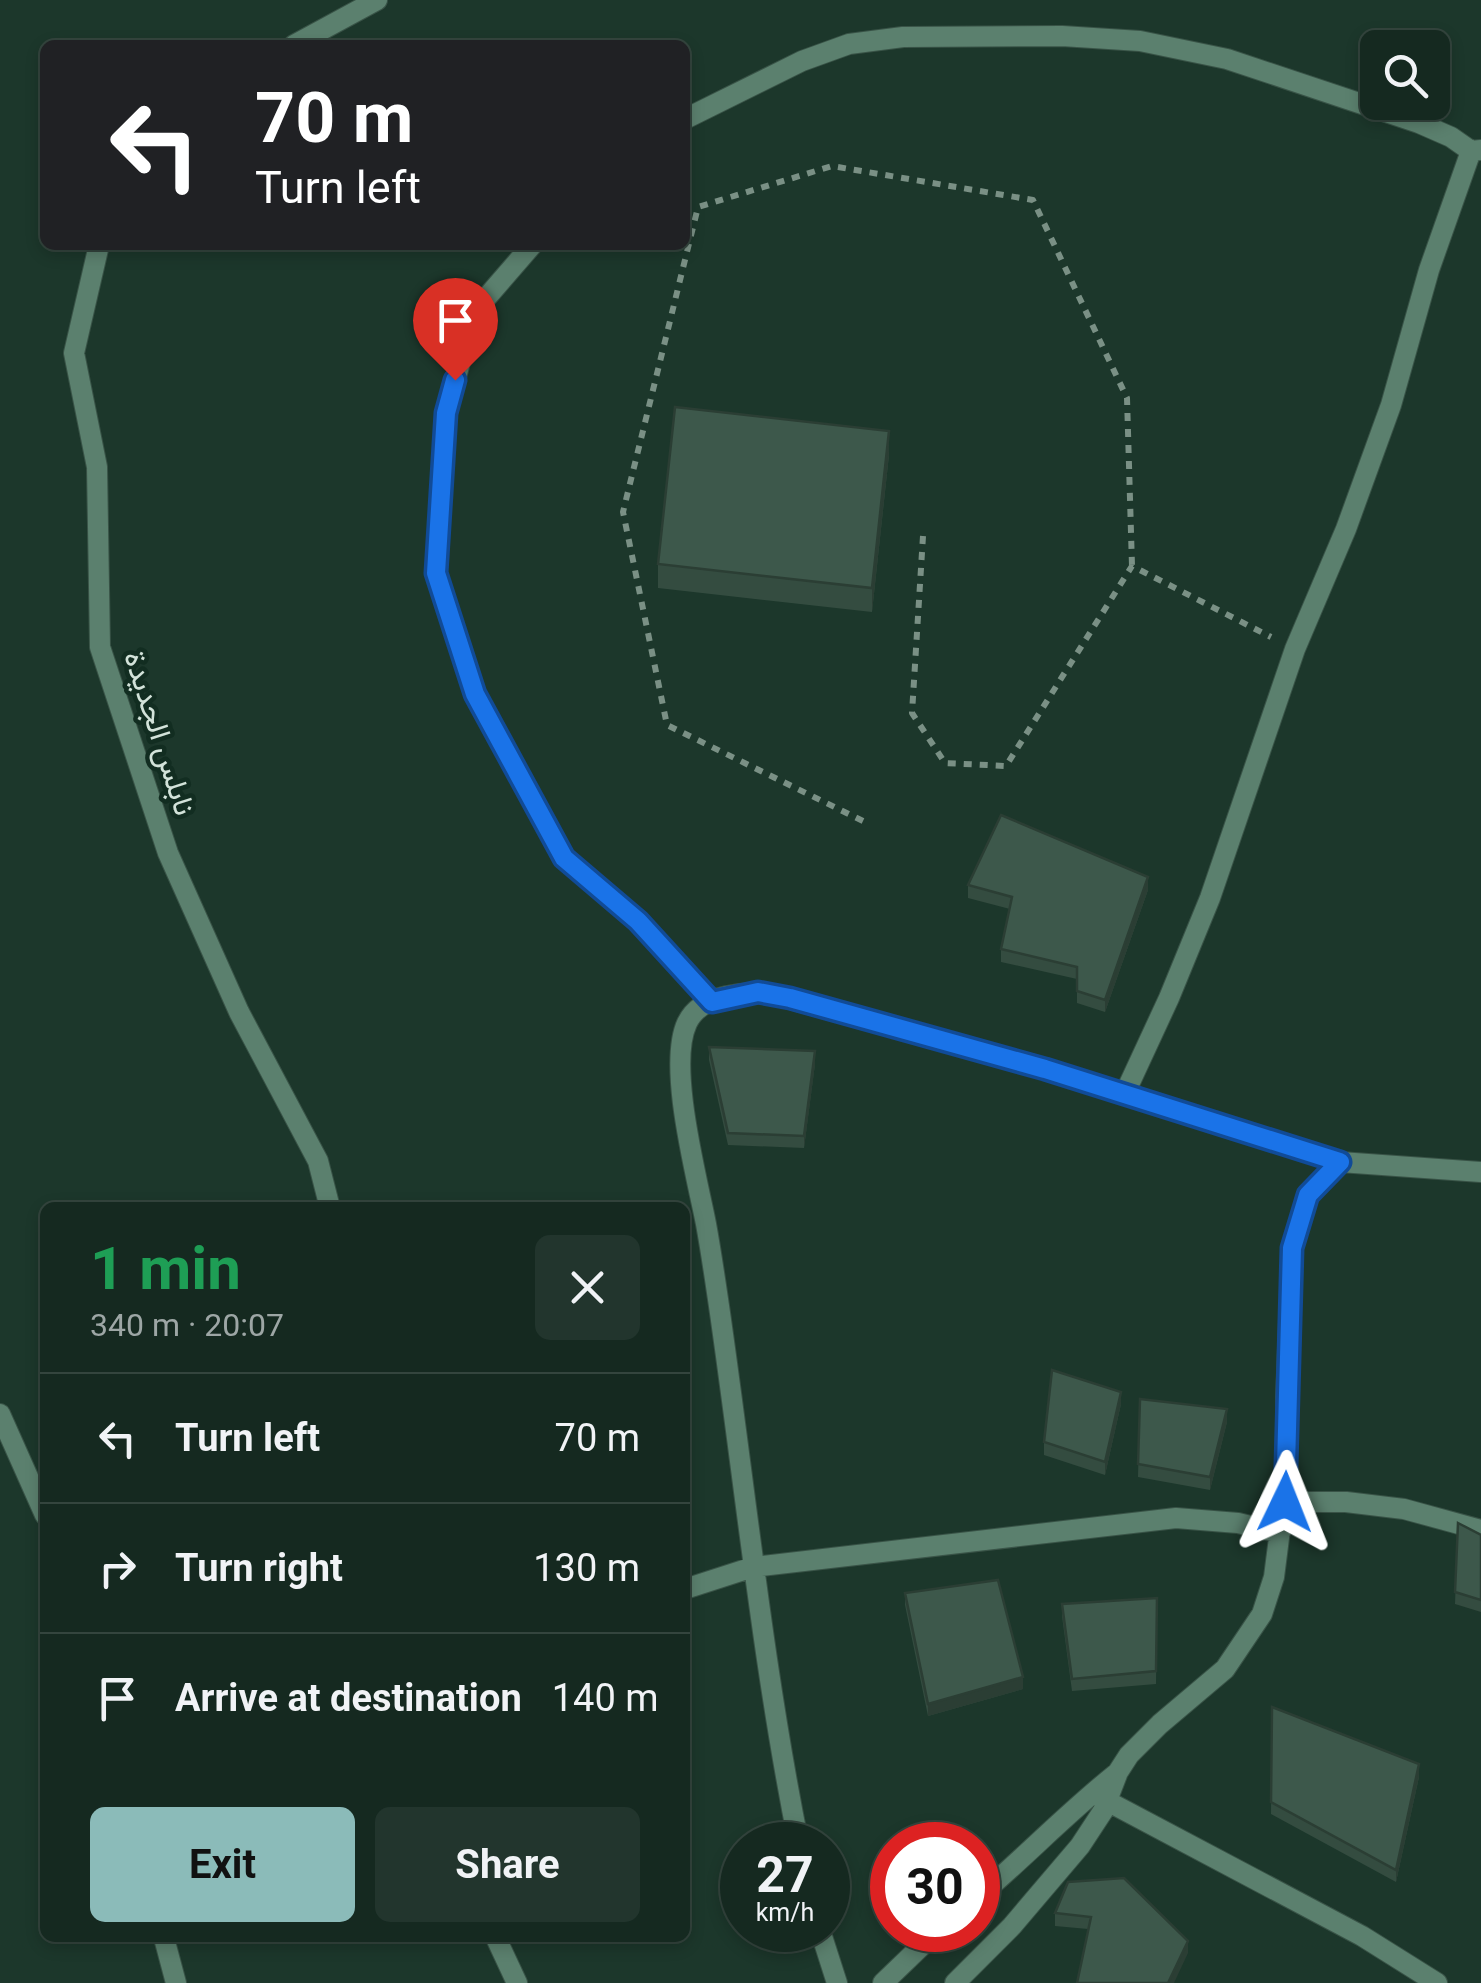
<!DOCTYPE html>
<html lang="en">
<head>
<meta charset="utf-8">
<style>
	body { margin:0; font-family:Roboto,Vazirmatn,sans-serif; background:#22352d; color:#f1f3f6; height:100vh; display:flex; flex-direction:column; font-size:38px; white-space:nowrap }
	* { box-sizing:border-box; margin:0 }
	p { font-size:32px; color:#9da6a5 }
	.icon { flex:none; width:55px; height:55px; fill:none; stroke:currentColor; stroke-width:2; stroke-linecap:round; stroke-linejoin:round }
	.map { position:relative; flex:1; overflow:hidden }
	.panel { position:absolute; left:40px; top:1202px; width:650px; height:740px; display:flex; flex-direction:column; background:#152920; border-radius:15px; box-shadow:0 5px 15px #0003,0 0 0 2px #34453e }
	.panel>* { flex:none }
	.hud { position:absolute; left:40px; top:40px; width:650px; height:210px; border-radius:15px; box-shadow:0 5px 15px #0003,0 0 0 2px #34453e; background:#202124; color:#fff; overflow:hidden }
	.buttons { position:absolute; left:1360px; top:30px; display:grid; gap:20px }
	.buttons a { display:grid; place-items:center; width:90px; height:90px; border-radius:15px; background:#152920; box-shadow:0 5px 15px #0003,0 0 0 2px #34453e; font-size:50px }
	.speed { position:absolute; left:720px; top:1822px; display:flex; gap:20px; font-size:50px; font-weight:700; text-align:center }
	.speed>* { display:grid; place-content:center; width:130px; height:130px; border-radius:50%; background:#152920; box-shadow:0 5px 15px #0003,0 0 0 2px #34453e; line-height:1 }
	.speed small { font-size:25px; font-weight:400 }
	.speed .limit { border:15px solid #d22; background:#fff; color:#111 }
	.pin { position:absolute; display:grid; place-items:center; width:85px; height:85px; color:#fff; margin:-102px -42px; border-radius:50% 50% 50% 0; rotate:-45deg; box-shadow:0 0 10px #0007 }
	.pin .icon { rotate:45deg }
	.me { position:absolute; width:110px; margin:-55px; rotate:2deg; stroke-linejoin:round; filter:drop-shadow(0 0 8px #0008) }
	.turn { display:flex; align-items:center; gap:35px; height:210px; padding:0 50px; font-size:45px }
	.turn .icon { width:130px; height:130px; stroke-width:2.5 }
	.turn b { display:block; font-size:70px; line-height:85px }
	.round { display:grid; place-items:center; flex:none; width:105px; height:105px; border-radius:15px; background:#22352d }
	.overview { display:flex; align-items:center; justify-content:space-between; height:170px; padding:0 50px }
	h1 { font-size:60px; font-weight:700; line-height:75px; color:#1e9e55 }
	.action { display:flex; gap:20px; margin-top:auto; padding:20px 50px }
	.action a { flex:1; height:115px; border-radius:15px; background:#8bbbb9; color:#111; font-size:40px; font-weight:700; line-height:115px; text-align:center }
	.action a+a { background:#22352d; color:#f1f3f6 }
	ul { padding:0; list-style:none }
	li { display:flex; align-items:center; gap:30px; height:130px; padding:0 50px; border-top:2px solid #34453e }
	li div { flex:1 }
	li b { display:block; font-size:38px }
	li em { font-style:normal }
	.map>svg:first-child { display:block }
	.lines { fill:none; stroke-linecap:round; stroke-linejoin:round }
	.minor-casing { stroke:#395347; stroke-width:22 }
	.path { stroke:#7a9085; stroke-width:6; stroke-dasharray:8 8; stroke-linecap:butt }
	.minor { stroke:#5b806e; stroke-width:20 }
	.wall { fill:#344c40 }
	.shaded-wall { fill:#2b3e34 }
	.building { fill:#3d584b; stroke:#2b3e34; stroke-width:2.5 }
	.route-casing { stroke:#114b97; stroke-width:25 }
	.route { stroke:#1a73e8; stroke-width:18 }
	.labels { text-anchor:middle; dominant-baseline:central; stroke-width:9; stroke-linejoin:round; paint-order:stroke }
	.street-label { font-size:30px; fill:#d3e3da; stroke:#122d21 }
</style>
</head>
<body>
<div class="map">
<svg width="1481" height="1983" viewBox="0 0 1481 1983">
	<rect width="100%" height="100%" fill="#1c372b"/>
	<g class="lines">
		<!-- minor casing -->
		<g class="minor-casing">
			<path id="minor" d="M294 45 377 0
				M685 119 802 61 849 44 903 37 1062 36 1140 41 1227 59 1419 123 1451 137 1471 151
				M99 245 74 353 97 467 100 647 168 853 239 1012 318 1161 330 1208
				M532 245 474 312 446 413 436 573 475 694 563 858 638 921 712 1001
				M1125 1093 1169 998 1210 898 1295 649 1346 529 1391 405 1429 270 1471 151 1481 150
				M0 1414 45 1515
				M1285 1502H1346L1404 1509 1481 1530
				M685 1589 753 1567 1176 1518 1238 1523 1280 1533
				M1107 1801 1362 1936 1437 1983
				M799 1845C763 1667 745 1486 719 1306 715 1279 711 1251 706 1224 697 1177 667 1066 687 1023 701 993 748 991 775 995L1045 1069 1340 1162 1481 1172
				M978 1897C1025 1857 1068 1812 1117 1773
				M820 1930 837 1983
				M164 1938 176 1983
				M496 1938 517 1983
				M883 1983 938 1930
				M955 1983 1012 1926 1080 1846 1103 1811 1118 1772 1129 1755 1160 1724 1225 1669 1262 1614 1274 1577 1287 1475 1286 1397 1292 1248 1307 1195 1340 1162"/>
		</g>
		<!-- path -->
		<path class="path" d="M923 536 912 713 945 763 1006 766 1132 566 1271 637
			M863 821 667 725 623 512 698 207 832 166 1033 200 1127 398 1132 566"/>
		<!-- minor -->
		<use href="#minor" class="minor"/>
	</g>
	<!-- wall -->
	<path class="wall" d="M889 455 872 612 658 588V564Z
		M968 885 1148 890 1105 1012 1077 1003V979L1001 962V949L1010 909 968 898Z
		M709 1047 815 1064 804 1148 728 1145 709 1060Z
		M1140 1399 1227 1422 1210 1490 1138 1477Z
		M1121 1404 1105 1475 1044 1455V1442Z
		M1458 1523 1481 1535V1612L1455 1604Z
		M905 1593 1023 1689 928 1716 905 1605Z
		M1157 1598 1156 1684 1072 1691 1062 1616V1604Z
		M1272 1707 1419 1777 1396 1882 1271 1814Z
		M1068 1882 1188 1953 1088 1929 1055 1926V1913Z"/>
	<!-- shaded-wall -->
	<path class="shaded-wall" d="M889 431V455L872 612V588Z
		M1148 877V890L1105 1012V1000Z
		M815 1051V1064L804 1148V1136Z
		M1121 1392V1404L1105 1475V1462Z
		M1227 1409V1422L1210 1490V1477Z
		M1023 1677V1689L928 1716V1704Z
		M1419 1764V1777L1396 1882V1870Z
		M1188 1941V1953L1174 1983H1168Z"/>
	<!-- building -->
	<path class="building" d="M675 407 889 431 872 588 658 564Z
		M1001 815 1148 877 1105 1000 1077 991V967L1001 949 1012 897 968 885Z
		M709 1047 815 1051 804 1136 728 1133Z
		M1052 1370 1121 1392 1105 1462 1044 1442Z
		M1140 1399 1227 1409 1210 1477 1138 1464Z
		M1458 1523 1481 1535V1600L1455 1592Z
		M998 1580 1023 1677 928 1704 905 1593Z
		M1157 1598 1156 1671 1072 1679 1062 1604Z
		M1272 1707 1419 1764 1396 1870 1271 1802Z
		M1124 1878 1188 1941 1168 1983H1077L1091 1917 1055 1913 1068 1882Z"/>
	<g class="lines">
		<!-- route casing -->
		<g class="route-casing">
			<path id="route" d="M455 380 446 413 436 573 475 694 564 858 638 921 712 1002 758 992 790 998 1045 1069 1340 1162 1308 1195 1292 1248 1285 1502"/>
		</g>
		<!-- route -->
		<use href="#route" class="route"/>
	</g>
	<g class="labels">
		<!-- street labels -->
		<g class="street-label">
			<text transform="translate(160 733) rotate(72)">نابلس الجديدة</text>
		</g>
	</g>
</svg>
<div class="buttons">
<a><svg class="icon" aria-label="search" viewBox="0 0 24 24"><circle cx="10" cy="10" r="6"/><path d="M15 15l6 6"/></svg></a>
</div>
<div class="speed"><div>27<small>km/h</small></div><div class="limit">30</div></div>
<div class="pin" style="left:455px;top:380px;background:#d93025"><svg class="icon" aria-label="arrive" viewBox="0 0 24 24"><path d="M6 21V4h12l-3 4 3 4H6"/></svg></div>
<svg class="me" style="left:1285px;top:1502px" viewBox="-20 -20 40 40"><path d="M0-17L14 15 0 8-14 15z" fill="#1a73e8" stroke="#fff" stroke-width="4"/></svg>
<div class="hud">
<div class="turn"><svg class="icon" aria-label="left" viewBox="0 0 24 24"><path d="M17 20v-9H6M10 6l-5 5 5 5"/></svg><div><b>70 m</b>Turn left</div></div>
</div>
<section class="panel">
<div class="overview"><div><h1>1 min</h1><p>340 m · 20:07</p></div><a class="round"><svg class="icon" aria-label="close" viewBox="0 0 24 24"><path d="M6 6l12 12M18 6L6 18"/></svg></a></div>
<ul>
<li><svg class="icon" aria-label="left" viewBox="0 0 24 24"><path d="M17 20v-9H6M10 6l-5 5 5 5"/></svg><div><b>Turn left</b></div><em>70 m</em></li>
<li><svg class="icon" aria-label="right" viewBox="0 0 24 24"><path d="M7 20v-9h11M14 6l5 5-5 5"/></svg><div><b>Turn right</b></div><em>130 m</em></li>
<li><svg class="icon" aria-label="arrive" viewBox="0 0 24 24"><path d="M6 21V4h12l-3 4 3 4H6"/></svg><div><b>Arrive at destination</b></div><em>140 m</em></li>
</ul>
<div class="action"><a>Exit</a><a>Share</a></div>
</section>
</div>
</body>
</html>
